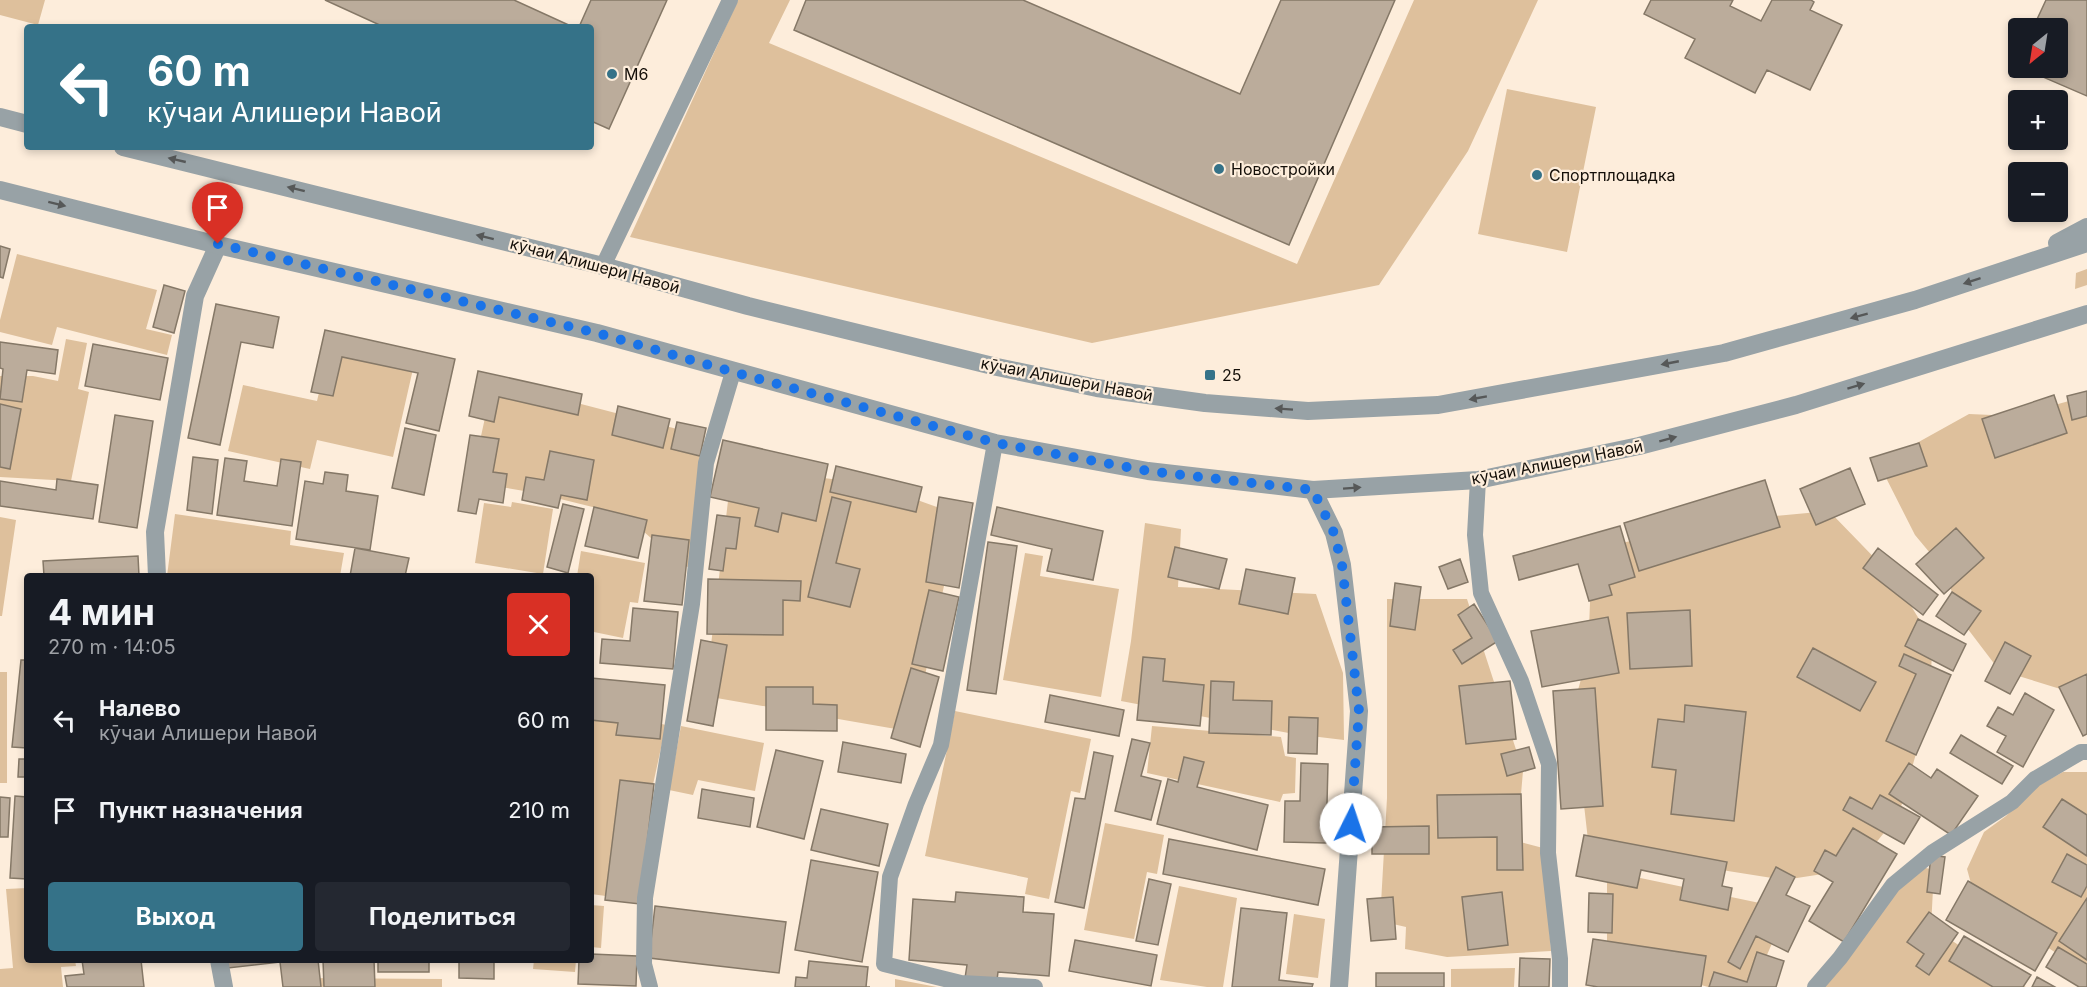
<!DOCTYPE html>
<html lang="ru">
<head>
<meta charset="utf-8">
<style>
	body { margin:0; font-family:Inter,sans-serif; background:#242831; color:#f1f3f6; height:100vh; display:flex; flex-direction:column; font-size:22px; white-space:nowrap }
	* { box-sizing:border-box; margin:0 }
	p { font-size:20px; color:#9ea1a6 }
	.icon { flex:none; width:33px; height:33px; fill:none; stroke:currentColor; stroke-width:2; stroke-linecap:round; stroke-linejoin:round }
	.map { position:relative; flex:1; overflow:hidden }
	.panel { position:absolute; left:24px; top:573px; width:570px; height:390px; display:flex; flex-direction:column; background:#171b24; border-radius:6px; box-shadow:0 3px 9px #0003 }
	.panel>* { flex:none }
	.banner { position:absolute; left:24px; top:24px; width:570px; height:126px; border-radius:6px; box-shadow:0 3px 9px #0003; background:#357288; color:#fff; overflow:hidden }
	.needle { width:39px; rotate:210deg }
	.buttons { position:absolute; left:2008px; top:18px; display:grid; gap:12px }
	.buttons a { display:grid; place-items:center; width:60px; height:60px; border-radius:6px; background:#171b24; box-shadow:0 3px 9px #0003; font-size:30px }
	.pin { position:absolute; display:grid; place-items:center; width:51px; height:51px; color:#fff; margin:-62px -26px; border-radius:50% 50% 50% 0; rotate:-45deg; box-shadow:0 0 6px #0007 }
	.pin .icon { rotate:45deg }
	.me { position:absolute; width:66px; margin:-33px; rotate:4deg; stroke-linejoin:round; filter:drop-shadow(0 0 4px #0008) }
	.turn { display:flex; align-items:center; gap:21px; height:126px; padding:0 24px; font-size:27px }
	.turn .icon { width:78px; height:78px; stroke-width:2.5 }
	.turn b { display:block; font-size:42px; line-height:51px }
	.round { display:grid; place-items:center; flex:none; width:63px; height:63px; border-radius:6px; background:#242831 }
	.headline { display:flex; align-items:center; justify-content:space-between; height:102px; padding:0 24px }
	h1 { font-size:36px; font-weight:700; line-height:45px }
	.cta { display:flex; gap:12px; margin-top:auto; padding:12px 24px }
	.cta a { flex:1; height:69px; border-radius:6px; background:#357288; color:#fff; font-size:24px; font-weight:700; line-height:69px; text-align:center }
	.cta a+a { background:#242831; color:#f1f3f6 }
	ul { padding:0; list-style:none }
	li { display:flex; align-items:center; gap:18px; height:90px; padding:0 24px }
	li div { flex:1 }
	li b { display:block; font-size:22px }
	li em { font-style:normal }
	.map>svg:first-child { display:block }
	.green { fill:#dec09c }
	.building { fill:#bbac9b; stroke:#857867; stroke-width:1.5 }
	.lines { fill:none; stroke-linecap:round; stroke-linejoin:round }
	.service { stroke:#98a2a6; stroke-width:16 }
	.minor { stroke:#98a2a6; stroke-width:18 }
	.tertiary { stroke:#98a2a6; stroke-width:18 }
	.oneway { fill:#565858 }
	.route { stroke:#1a73e8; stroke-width:10; stroke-dasharray:0 18 }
	.poi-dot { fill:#357288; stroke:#fdeddb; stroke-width:2 }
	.labels { text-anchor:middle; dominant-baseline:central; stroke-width:4.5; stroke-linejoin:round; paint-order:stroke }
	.poi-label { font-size:16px; fill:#140f09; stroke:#fdeddb; text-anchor:start }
	.street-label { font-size:16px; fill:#140f09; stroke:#fdeddb }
</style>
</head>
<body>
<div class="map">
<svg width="2087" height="987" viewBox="0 0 2087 987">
	<rect width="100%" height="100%" fill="#fdeddb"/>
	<!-- green -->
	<path class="green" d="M0 0H45L38 25 0 15Z
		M738 0H790L769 43 1297 264 1414 0H1538L1468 151 1379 285 1092 343 630 237Z
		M1507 89 1596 107 1567 252 1478 234Z
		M17 254 157 290 146 329 172 335 167 355 57 327 52 345 0 332V320Z
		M2087 269V285L2075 289 2076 273Z
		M66 339 87 343 78 389 89 392 71 481 0 477V376H33L58 381Z
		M329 350 413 369 393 457 317 440 310 469 228 451 243 385 317 401Z
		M493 381 704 436 689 568 661 547 625 515 536 493 471 482Z
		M2087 396V695L2083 696 1999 670 1961 620 1945 571 1915 535 1879 464 1969 414 2015 416Z
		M732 467 873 484 959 515 913 732 705 696Z
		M512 502 553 509 543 574 475 563 484 503 511 507Z
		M1829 511 1894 578 1933 642 1928 711 1899 814 1855 869 1784 880 1589 849 1573 708 1588 654 1592 551 1699 523Z
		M175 514 291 531 290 545 344 553 340 576H167Z
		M0 517 16 520 2 616H0Z
		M1145 523 1181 529 1178 587 1316 594 1343 673 1344 740 1294 734 1121 701 1131 641Z
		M581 551 645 563 638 603 630 602 623 638 594 632 591 648V576H577Z
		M1025 553 1043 556 1040 576 1119 589 1101 697 1003 680Z
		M1387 599H1467L1523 771 1517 841 1543 848 1551 951 1447 957 1405 949 1406 927 1380 921 1387 798Z
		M0 672H7V783H0Z
		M591 708 666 725 628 899 591 894Z
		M955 711 1091 739 1080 793 1071 791 1049 899 1025 894 1028 878 925 856Z
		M681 726 764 743 755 791 698 780 693 795 669 790Z
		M1152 726 1281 737 1285 756 1296 758 1295 793 1283 794 1280 802 1147 773Z
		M2063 772H2087V974L1975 898 1967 869 1984 832 2006 816 2032 789Z
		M1105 823 1164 835 1157 874 1147 872 1134 939 1084 930Z
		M1922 867 1934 870 1931 927 2009 978 2026 987H1821L1894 890Z
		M1607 871 1774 906 1780 925 1753 987H1708L1607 958Z
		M1179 886 1237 898 1223 987H1207L1160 980Z
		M27 888V960H75L76 966 61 967 63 987H0V969L13 968 6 889Z
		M591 905 604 906 601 948 591 947Z
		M1294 914 1325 919 1318 978 1286 974Z
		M534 960H576L575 972 533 969Z
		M1515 968 1514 987H1451V969Z
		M303 978 442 979V987H303Z
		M895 979 937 987H895Z"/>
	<!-- building -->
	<path class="building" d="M325 0H514L573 27H384Z
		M591 0H667L609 129 591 121V27H579Z
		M806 0H1023L1240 94 1281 0H1395L1289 245 794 30Z
		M1651 0H1733L1730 6 1761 21 1772 0H1811L1814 2 1810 10 1842 25 1810 90 1767 70 1755 93 1685 58 1695 39 1644 14Z
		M2046 0H2087V96L2022 68H2058V28H2033Z
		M0 246 10 249 3 278 0 277Z
		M164 285 185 291 174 333 153 327Z
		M216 304 279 317 273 348 241 342 220 445 188 438Z
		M325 330 455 359 439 431 406 423 418 373 342 357 333 396 311 392Z
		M0 342 58 350 55 374 27 370 22 402 0 399 3 369 0 368Z
		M93 344 168 358 160 400 85 386Z
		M478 371 582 394 578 415 499 397 494 422 469 416Z
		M2087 391V416L2072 420 2067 396Z
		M2054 395 2067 433 1995 458 1982 419Z
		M0 404 21 409 10 469 0 467Z
		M618 406 670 419 663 448 612 435Z
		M115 415 153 421 137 528 99 522Z
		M677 422 706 428 700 456 671 449Z
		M405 428 436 435 424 495 392 488Z
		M470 435 499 439 493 472 507 474 503 503 479 499 476 514 458 511Z
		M723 440 828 464 816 521 782 513 778 532 755 526 759 508 710 497Z
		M1919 443 1927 466 1878 481 1870 458Z
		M550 451 594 460 587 500 561 495 558 508 522 500 526 477 544 480Z
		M193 457 218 460 212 514 187 510Z
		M225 458 247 461 244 481 277 486 281 459 301 462 292 526 217 515Z
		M836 466 922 487 916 512 830 492Z
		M1850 468 1865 504 1816 525 1800 489Z
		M325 472 348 475 346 491 378 496 370 550 296 539 305 481 323 484Z
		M57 479 98 485 93 519 0 506V481L56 490Z
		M1765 480 1780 527 1639 571 1624 523Z
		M832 497 851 502 836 563 860 569 850 607 808 597Z
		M939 497 973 503 959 588 926 582Z
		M563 504 584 509 568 573 547 567Z
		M594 507 647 520 638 558 585 546Z
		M997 507 1103 531 1093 580 1047 571 1052 549 991 535Z
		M717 515 740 518 736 549 726 548 723 571 709 569Z
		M1620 526 1635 577 1609 585 1612 595 1589 601 1578 564 1519 580 1513 556Z
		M1956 528 1984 558 1944 594 1916 564Z
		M652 535 689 540 682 605 644 601Z
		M988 542 1017 546 996 694 967 690Z
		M1175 547 1227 559 1219 589 1168 577Z
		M355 548 409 558 405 576H350Z
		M1878 548 1938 595 1923 615 1863 568Z
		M138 556 139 576H44L43 561Z
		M1460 559 1468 582 1448 589 1439 567Z
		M1246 569 1295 578 1288 614 1239 604Z
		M708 579 801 581 800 601 783 600V635L707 634Z
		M1395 583 1421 587 1415 630 1390 626Z
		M929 590 959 597 943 671 912 664Z
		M1952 592 1981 611 1964 635 1936 616Z
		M1474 604 1498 641 1462 664 1453 650 1472 638 1458 615Z
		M633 608 678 612 673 669 600 663 602 639 630 641Z
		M1690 610 1692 666 1630 669 1627 613Z
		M1608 617 1619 673 1542 687 1531 631Z
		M1918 619 1966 644 1953 671 1905 646Z
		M701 640 727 645 713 726 687 721Z
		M2005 642 2031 656 2010 694 1985 681Z
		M1813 648 1876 682 1860 711 1797 677Z
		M1904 654 1951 675 1916 755 1886 741 1916 674 1899 666Z
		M1143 657 1165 659 1163 681 1204 685 1200 726 1137 720Z
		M21 660H27V748L12 747Z
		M911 668 939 677 920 747 891 738Z
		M2087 674V734L2083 736 2059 687Z
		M591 678 665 685 660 739 616 735 618 723 591 720Z
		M1211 681 1234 682 1233 700 1272 701 1271 735 1209 733Z
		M1510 681 1516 739 1466 744 1459 686Z
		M766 687H813V704L837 705V731L766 730Z
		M1595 688 1603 806 1561 809 1553 691Z
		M2025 693 2054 710 2023 767 1997 752 2006 736 1987 726 1998 707 2013 715Z
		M1050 695 1124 710 1119 736 1045 722Z
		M1685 705 1746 712 1734 821 1671 814 1676 770 1652 767 1658 719 1684 722Z
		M1289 717 1318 718 1317 754 1288 753Z
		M1961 735 2013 766 2002 784 1950 753Z
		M1132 739 1150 743 1141 776 1161 781 1151 820 1115 811Z
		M843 742 906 754 901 783 838 772Z
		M1529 747 1535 768 1507 776 1501 754Z
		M776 750 823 761 804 839 757 827Z
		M1094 752 1113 756 1084 908 1055 902 1075 798 1085 799Z
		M1184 757 1204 762 1197 787 1268 805 1257 850 1157 824 1168 779 1178 782Z
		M19 759H27V777H18Z
		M1301 763 1328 764 1326 843 1284 842 1285 801H1300Z
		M1909 763 1931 778 1937 769 1978 796 1951 835 1889 794Z
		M620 780 654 784 640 904 605 900Z
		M702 789 754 798 750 827 698 818Z
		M1521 794 1523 870H1497V837L1438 838 1437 795Z
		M1880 795 1920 817 1904 844 1843 810 1850 797 1872 809Z
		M15 796 27 797V879L10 878Z
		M0 797 10 798 8 837H0Z
		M2062 799 2087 815V856L2043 827Z
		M821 809 888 824 879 866 811 850Z
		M1429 826V854H1372V827Z
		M1853 828 1897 854 1844 942 1809 921 1833 882 1814 871 1825 850 1836 856Z
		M1584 835 1727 862 1722 886 1732 888 1728 910 1680 900 1684 879 1641 870 1637 888 1576 876Z
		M1169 839 1325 869 1318 905 1163 874Z
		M2067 854 2087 865V886L2081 897 2052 882Z
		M1931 855 1945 857 1940 894 1927 892Z
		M811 860 878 872 862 962 795 950Z
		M1776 867 1795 877 1786 895 1810 906 1788 952 1756 936 1740 969 1728 962Z
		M1149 879 1171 884 1158 945 1136 941Z
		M1968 881 2057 933 2035 971 1946 920Z
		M956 892 1024 897 1023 912 1054 914 1049 976 998 972 997 980 965 978 967 965 909 960 913 899 955 902Z
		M1502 892 1508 945 1468 950 1462 897Z
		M1589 893 1613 894 1612 933 1588 932Z
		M1393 897 1396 939 1371 941 1367 899Z
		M2087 898V960L2059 941Z
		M655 906 786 922 779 973 649 958Z
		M1241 908 1287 913 1279 980 1313 984 1312 987H1232Z
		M1929 912 1958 933 1929 975 1916 966 1924 954 1907 942Z
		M1964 936 2031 975 2023 987H1993L1949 961Z
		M1593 939 1706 956 1701 987H1598L1586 985Z
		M1075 940 1157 955 1151 986 1069 971Z
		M2058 947 2087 964V987H2079L2046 967Z
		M1757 952 1784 961 1776 987H1709L1714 972 1747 982Z
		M591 954 637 956 636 986 578 984 579 960H591Z
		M1520 958 1550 959 1549 987H1519Z
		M82 960H141L144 987H67L65 976 84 974Z
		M227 960H318L321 987H283L280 962 228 968Z
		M323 960H374L375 987H324Z
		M378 960H429V972H378Z
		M459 960H494V979L459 978Z
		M809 961 868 967 866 987H870H795L796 977 807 978Z
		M1376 973H1444V987H1376Z
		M2037 977 2055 987H2032Z"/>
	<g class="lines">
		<!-- service -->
		<path class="service" d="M603 266 730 0
			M995 443 941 745 916 804 890 877 884 964 961 983 1035 987
			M1478 480 1475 535 1481 593 1521 681 1549 764 1548 853 1560 959V987
			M650 987 644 964 645 898 692 604 706 463 733 372
			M1815 987 1840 958 1893 885 1933 852 2012 802 2035 779 2081 752H2087"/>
		<!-- minor -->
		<path class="minor" d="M1313 490 1334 533 1342 565 1359 711 1339 987
			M157 576 155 532 195 296 218 245
			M219 960 224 987"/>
		<!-- tertiary -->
		<path class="tertiary" d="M0 117 27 124
			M123 147 603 266 748 306 997 367 1097 388 1205 403 1308 411 1438 405 1724 353 1915 300 2087 243
			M0 190 218 245 597 333 995 443 1148 471 1313 490 1478 480 1639 446 1796 405 2087 314
			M2057 243 2087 227"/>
	</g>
	<!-- one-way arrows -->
	<defs><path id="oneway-solid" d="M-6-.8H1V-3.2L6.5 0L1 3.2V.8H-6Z" transform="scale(1.5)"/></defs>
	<g class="oneway">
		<use href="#oneway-solid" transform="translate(177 160) rotate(-167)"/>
		<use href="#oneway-solid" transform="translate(296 189) rotate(-166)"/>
		<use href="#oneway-solid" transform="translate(57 204) rotate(14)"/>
		<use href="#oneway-solid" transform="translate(485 237) rotate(-166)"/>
		<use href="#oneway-solid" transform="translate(1972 281) rotate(162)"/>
		<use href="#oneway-solid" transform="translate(1859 316) rotate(165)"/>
		<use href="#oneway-solid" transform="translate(1670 363) rotate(169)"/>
		<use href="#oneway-solid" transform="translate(1856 386) rotate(-17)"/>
		<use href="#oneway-solid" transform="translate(1478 398) rotate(170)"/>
		<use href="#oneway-solid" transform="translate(1284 409) rotate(-176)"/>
		<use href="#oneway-solid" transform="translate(1668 439) rotate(-15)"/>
		<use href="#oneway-solid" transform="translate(1352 488) rotate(-4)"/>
	</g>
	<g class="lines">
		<!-- route -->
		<path class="route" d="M218 244 597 333 733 372 996 443 1148 471 1313 490 1334 533 1342 565 1359 711 1351 824"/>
	</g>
	<!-- markers -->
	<g class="poi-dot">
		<circle cx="612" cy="74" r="6"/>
		<circle cx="1219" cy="169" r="6"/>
		<circle cx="1537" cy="175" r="6"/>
		<rect x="1204" y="369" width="12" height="12" rx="3"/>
	</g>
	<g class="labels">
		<!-- poi labels -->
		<g class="poi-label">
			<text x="624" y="74">М6</text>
			<text x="1231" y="169">Новостройки</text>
			<text x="1549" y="175">Спортплощадка</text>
			<text x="1222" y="375">25</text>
		</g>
		<!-- street labels -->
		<g class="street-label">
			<text transform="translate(595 265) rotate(15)">кӯчаи Алишери Навоӣ</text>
			<text transform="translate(1067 379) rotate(11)">кӯчаи Алишери Навоӣ</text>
			<text transform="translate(1557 462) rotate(-11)">кӯчаи Алишери Навоӣ</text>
		</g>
	</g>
</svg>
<div class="buttons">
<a><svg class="needle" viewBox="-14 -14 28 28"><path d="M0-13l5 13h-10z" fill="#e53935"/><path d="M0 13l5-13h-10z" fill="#9ea1a6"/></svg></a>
<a>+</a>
<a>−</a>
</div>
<div class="pin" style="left:218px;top:244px;background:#d93025"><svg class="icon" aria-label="arrive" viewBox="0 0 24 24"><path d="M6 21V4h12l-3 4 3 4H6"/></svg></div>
<svg class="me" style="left:1351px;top:824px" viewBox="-20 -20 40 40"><circle r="19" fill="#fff"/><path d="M0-13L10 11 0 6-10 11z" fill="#1a73e8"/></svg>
<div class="banner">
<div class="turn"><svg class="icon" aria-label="left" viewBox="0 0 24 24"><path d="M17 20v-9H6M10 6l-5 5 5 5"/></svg><div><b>60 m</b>кӯчаи Алишери Навоӣ</div></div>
</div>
<section class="panel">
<div class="headline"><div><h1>4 мин</h1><p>270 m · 14:05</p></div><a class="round" style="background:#d93025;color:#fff"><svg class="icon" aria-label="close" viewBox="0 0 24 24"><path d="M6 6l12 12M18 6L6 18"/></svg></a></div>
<ul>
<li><svg class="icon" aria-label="left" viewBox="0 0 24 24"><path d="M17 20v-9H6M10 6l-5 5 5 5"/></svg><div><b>Налево</b><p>кӯчаи Алишери Навоӣ</p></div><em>60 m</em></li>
<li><svg class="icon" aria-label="arrive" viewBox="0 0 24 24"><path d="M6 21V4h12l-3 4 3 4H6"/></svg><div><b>Пункт назначения</b></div><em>210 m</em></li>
</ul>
<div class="cta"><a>Выход</a><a>Поделиться</a></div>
</section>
</div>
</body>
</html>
